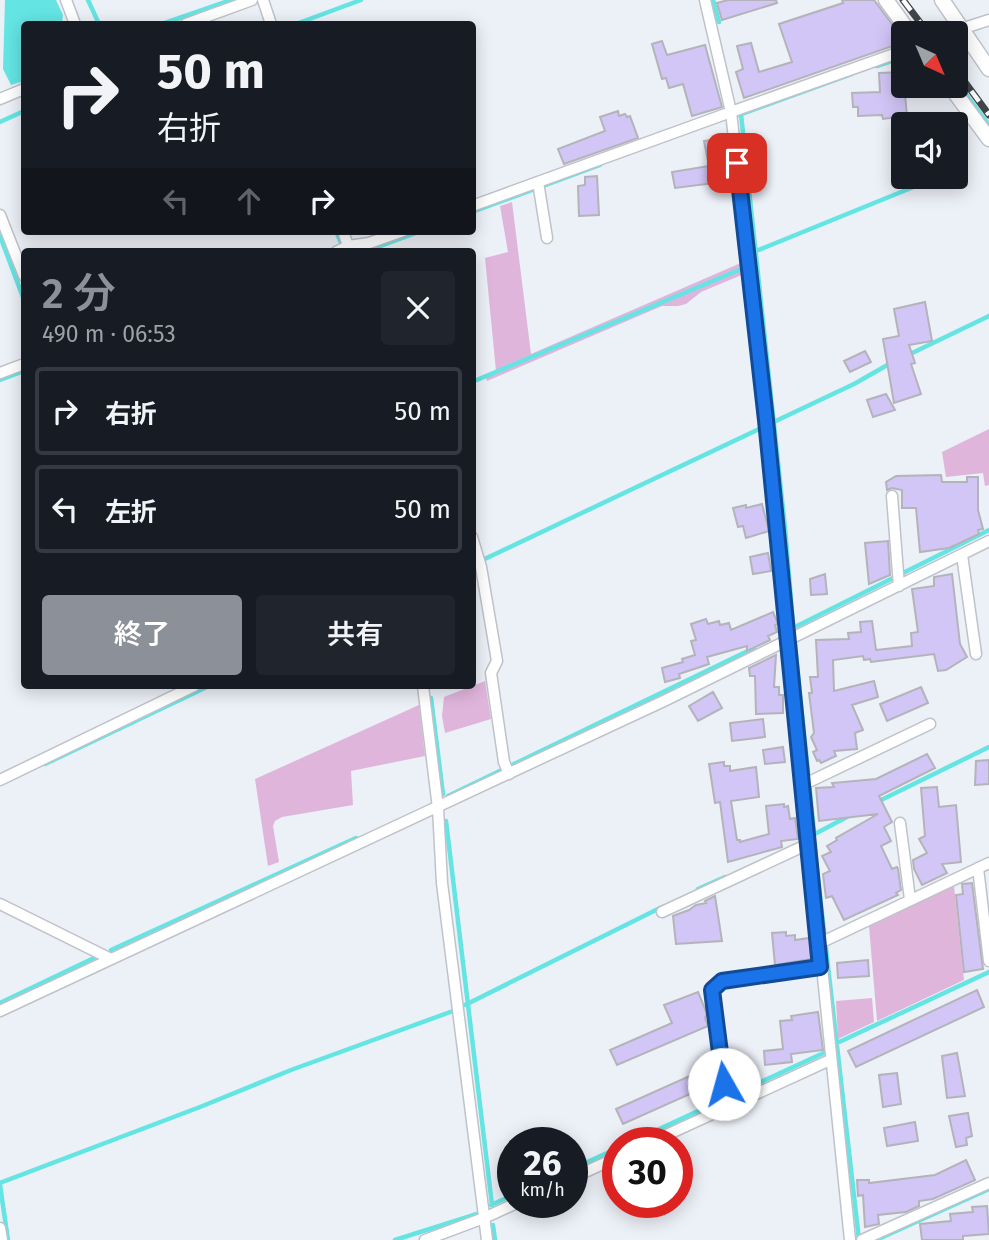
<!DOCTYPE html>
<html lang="ja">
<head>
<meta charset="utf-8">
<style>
	body { margin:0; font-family:"Fira Sans","Noto Sans JP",sans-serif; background:#20242c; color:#f1f3f6; height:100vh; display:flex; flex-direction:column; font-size:26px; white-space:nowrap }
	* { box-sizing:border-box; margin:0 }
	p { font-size:23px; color:#9ea1a6 }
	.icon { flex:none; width:38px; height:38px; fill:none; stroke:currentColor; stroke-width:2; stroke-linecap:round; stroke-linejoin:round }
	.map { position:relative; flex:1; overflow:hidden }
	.details { position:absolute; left:21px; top:248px; width:455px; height:441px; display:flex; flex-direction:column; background:#171b24; border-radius:7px; box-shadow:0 4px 18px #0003 }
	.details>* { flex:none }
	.banner { position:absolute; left:21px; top:21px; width:455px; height:214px; border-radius:7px; box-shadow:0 4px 18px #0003; background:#171b24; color:#f1f3f6; overflow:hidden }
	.needle { width:46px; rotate:136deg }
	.fabs { position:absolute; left:891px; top:21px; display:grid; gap:14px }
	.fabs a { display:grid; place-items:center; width:77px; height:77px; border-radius:7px; background:#171b24; box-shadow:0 4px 18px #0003; font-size:35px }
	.speed { position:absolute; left:497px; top:1127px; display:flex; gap:14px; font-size:35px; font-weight:700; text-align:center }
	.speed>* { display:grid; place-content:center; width:91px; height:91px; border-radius:50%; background:#171b24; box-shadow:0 4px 18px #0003; line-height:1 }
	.speed small { font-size:18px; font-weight:400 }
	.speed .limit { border:10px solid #d22; background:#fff; color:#111 }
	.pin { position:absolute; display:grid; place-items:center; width:60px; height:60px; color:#fff; margin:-30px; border-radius:14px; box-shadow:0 4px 10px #0006 }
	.me { position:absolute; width:77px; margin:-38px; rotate:353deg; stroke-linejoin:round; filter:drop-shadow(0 0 5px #0008) }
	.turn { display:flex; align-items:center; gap:24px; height:147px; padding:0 21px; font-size:32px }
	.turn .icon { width:91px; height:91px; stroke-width:2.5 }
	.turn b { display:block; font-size:49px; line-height:60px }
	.lanes { display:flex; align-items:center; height:66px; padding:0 21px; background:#0003; justify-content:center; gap:35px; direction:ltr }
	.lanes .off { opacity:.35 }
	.round { display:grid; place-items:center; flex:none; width:74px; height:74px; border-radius:7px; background:#20242c }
	.overview { display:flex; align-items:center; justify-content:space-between; height:119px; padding:0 21px }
	h1 { font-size:42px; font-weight:600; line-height:52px; color:#8c9099 }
	.cta { display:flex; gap:14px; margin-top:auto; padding:14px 21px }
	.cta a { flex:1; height:80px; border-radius:7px; background:#8c9099; color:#fff; font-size:28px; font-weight:600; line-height:80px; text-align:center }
	.cta a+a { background:#20242c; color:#f1f3f6 }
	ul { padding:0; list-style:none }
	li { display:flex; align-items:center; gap:21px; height:88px; margin:0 14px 10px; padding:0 7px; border:4px solid #363941; border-radius:7px }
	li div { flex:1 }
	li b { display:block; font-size:26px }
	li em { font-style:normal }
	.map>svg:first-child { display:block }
	.green { fill:#e0b5dc }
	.water { fill:#64e5e3 }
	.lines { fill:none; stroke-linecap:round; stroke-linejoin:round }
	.stream { stroke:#64e5e3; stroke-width:4.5 }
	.building { fill:#d2c6f7; stroke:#b4b3b9; stroke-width:2 }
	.minor-casing { stroke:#bfc3c9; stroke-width:13 }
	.tertiary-casing { stroke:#bfc3c9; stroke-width:17 }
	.minor { stroke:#fff; stroke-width:10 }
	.tertiary { stroke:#fff; stroke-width:14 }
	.rail-casing { stroke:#424548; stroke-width:7 }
	.rail { stroke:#fff; stroke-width:4.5; stroke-dasharray:13; stroke-linecap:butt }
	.route-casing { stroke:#114b97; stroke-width:18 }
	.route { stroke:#1a73e8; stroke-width:12 }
</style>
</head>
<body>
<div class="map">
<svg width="989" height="1240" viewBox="0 0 989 1240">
	<rect width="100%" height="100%" fill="#ecf0f7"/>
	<!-- green -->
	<path class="green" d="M512 202 531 354 743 262 744 274 701 292 686 304 678 306H662L487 381 485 376 496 371 485 258 508 252 500 206Z
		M989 429V485L985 486 983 473 946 477 942 452Z
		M485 681 491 719 445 733 442 716 444 697Z
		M419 705 425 756 351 771 353 805 282 817 275 821 273 826 279 862 268 866 255 779Z
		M954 886 964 980 877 1021 869 926Z
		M872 998 874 1022 838 1039 836 1001Z"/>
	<!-- water -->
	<path class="water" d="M5 0H56L63 15 62 24H24V81L11 85 3 69Z"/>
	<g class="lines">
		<!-- stream -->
		<path class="stream" d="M88 0 99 24
			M713 0 719 22
			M162 24 231 0
			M296 24 361 0
			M877 66 903 57
			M956 81 989 125
			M741 114 785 528 793 623
			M739 115 852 74
			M0 122 24 111
			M956 170 960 168
			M472 212 600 165
			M336 231 343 248
			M0 236 24 300
			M756 251 938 177
			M351 252 359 249
			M379 252 378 247 421 231
			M908 355 989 316
			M0 380 24 371
			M472 382 739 270
			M472 565 854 384 891 363
			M797 626 989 530
			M795 645 814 832
			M431 698 443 794
			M45 764 209 686
			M448 796 754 648
			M877 802 989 747
			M446 821 492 1205
			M813 834 859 1240
			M809 837 847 817
			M698 889 725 877
			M111 950 356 838
			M0 1003 96 957
			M465 1005 662 907
			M837 1043 989 972
			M629 1143 830 1050
			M572 1169 618 1148
			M0 1183 200 1107 291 1070 453 1011
			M0 1185 8 1240
			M491 1205 513 1195
			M493 1225 495 1240
			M395 1240 477 1214
			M876 1240 989 1189"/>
	</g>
	<!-- building -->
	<path class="building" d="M728 0H776L777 3 722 20 717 3Z
		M842 0H874L903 39 901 43 744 98 736 72 743 69 737 46 751 43 759 72 792 62 779 24 843 3Z
		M662 41 667 55 705 45 722 107 692 116 683 84 669 88 666 78 662 79 652 44Z
		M903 72 907 116 883 119 882 115 858 116V107H853L852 93 880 92 879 73Z
		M618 111 619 116 625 114 627 117 630 116 638 138 564 164 558 149 605 131 600 117Z
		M723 138 731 181 675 188 672 172 709 166 704 141Z
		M597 176 599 215 579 216 578 186 585 185V177Z
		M925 302 932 341 909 345 915 363 911 364 921 394 894 403 883 339 899 336 894 309Z
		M865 351 871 362 850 372 844 361Z
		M886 394 895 410 873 417 867 400Z
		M941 475 942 482H967V477H978V510L983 529 978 530 979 534 949 548 920 552 916 508H902V490L892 488 887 490 886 482 896 476Z
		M762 504 769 531 746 538 743 526 738 527 733 508 746 505V508Z
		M888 541 890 575 869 584 865 543Z
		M768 553 771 571 753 574 750 557Z
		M825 574 827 594 811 595 810 579Z
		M952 574 960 644 967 657 946 670 938 671 934 654 871 662 870 659 864 660 863 656 833 660 834 691 874 681 878 697 852 705 863 730 855 733 857 749 834 751 836 756 821 763 819 760 817 761 813 752 817 750 811 737 814 733 809 693H812L810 677H818L816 640 849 639 848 633 861 632 860 622 872 621 876 650 912 646 911 633 918 632 912 589 934 586V577Z
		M773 612 778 624 775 625 777 632 768 636 770 640 747 651V646L707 657 709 664 679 674 680 678 665 682 662 668 683 662 682 659 695 655 691 641 696 640 691 624 706 619 708 624 719 621 720 625 729 623 731 630Z
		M776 655 774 687H779V695H783V713L756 714 755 676H750L749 668Z
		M921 687 928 703 887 721 880 704Z
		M713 692 722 708 698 721 689 706Z
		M763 719 765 737 732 741 730 723Z
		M783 747 785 762 765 764 763 750Z
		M927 754 935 768 879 796 892 822 884 827 891 841 881 846 892 869 897 867 898 869 901 890 896 893 898 895 844 920 832 896 826 898 823 874 830 871 822 856 831 852 827 846 837 840 836 838 878 814 819 821 816 788 834 787 832 783 876 779Z
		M989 760V784L975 785 976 761Z
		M724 762V766H730V771L756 767 759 797 731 801 737 840H740V842L769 834 766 806 784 804V807L788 806 790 819 795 818 798 839 781 841 782 847 728 862 720 802 715 803 709 764Z
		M937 787 939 807 956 805 961 862 942 864 947 873 922 885 914 869 913 860 927 853 919 839 925 836 921 788Z
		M972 883 983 969 964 972 956 895 963 894 962 884Z
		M715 896 722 941 676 944 673 916 689 910 696 905 706 903 705 901Z
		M786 932V936L795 935V940L809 938 811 959 775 965 772 933Z
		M868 960 869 976 838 978 837 963Z
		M977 990 984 1007 856 1067 848 1051Z
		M698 992 707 1014 705 1018 708 1026 617 1065 610 1050 672 1023 664 1005Z
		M818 1012 823 1050 791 1054 792 1062 765 1065 764 1051 783 1049 780 1021 792 1020 791 1016Z
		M957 1053 965 1096 947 1098 942 1056Z
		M703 1070 710 1085 623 1124 616 1109Z
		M897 1073 901 1104 883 1107 879 1075Z
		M968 1113 972 1136 966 1138 967 1145 956 1147 949 1116Z
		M915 1122 918 1141 887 1146 884 1128Z
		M966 1160 975 1180 933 1199 919 1201V1206L906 1212 878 1215 879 1224 865 1227 863 1195 858 1196 857 1180H869V1183L935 1175Z
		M987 1206 989 1234 963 1236V1240H922L920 1224 951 1221 950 1214 973 1212 972 1207Z"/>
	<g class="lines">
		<!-- minor casing -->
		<g class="minor-casing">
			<path id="minor" d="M66 0 75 24
				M263 0 271 24
				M705 0 731 112 903 51
				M186 24 252 0
				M961 29 989 20
				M940 33 958 25
				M0 99 24 89
				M538 182 547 238
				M472 206 731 112 766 420 850 1240
				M0 215 24 276
				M343 231 348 246
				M336 252 348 246 369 243 403 231
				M0 373 24 364
				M892 496 899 586
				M472 537 481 567 497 661 491 673 504 762 509 774
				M962 555 976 654
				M423 686 438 808 442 883 487 1240
				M0 780 194 686
				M801 783 811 781 930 724
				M900 823 910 899
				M978 868 989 961
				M0 904 111 959
				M662 912 808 844
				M818 944 989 863
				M0 1011 666 700 989 541
				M721 1088 724 1084 712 990 722 981 820 967
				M649 1143 830 1060
				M572 1178 618 1157
				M0 1228 2 1240
				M425 1240 484 1218 519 1202
				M862 1240 989 1183"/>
		</g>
		<!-- tertiary casing -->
		<g class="tertiary-casing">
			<path id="tertiary" d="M886 0 910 33
				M942 0 989 69
				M950 86 989 139"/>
		</g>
		<!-- minor -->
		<use href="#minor" class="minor"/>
		<!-- tertiary -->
		<use href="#tertiary" class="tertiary"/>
		<!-- rail casing -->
		<g class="rail-casing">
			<path id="rail" d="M903 0 928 33
				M956 70 989 115"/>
		</g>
		<!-- rail -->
		<use href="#rail" class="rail"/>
	</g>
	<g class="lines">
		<!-- route casing -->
		<g class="route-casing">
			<path id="route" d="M724 1084 712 990 722 981 820 967 766 420 737 163"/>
		</g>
		<!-- route -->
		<use href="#route" class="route"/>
	</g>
</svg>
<div class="fabs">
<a><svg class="needle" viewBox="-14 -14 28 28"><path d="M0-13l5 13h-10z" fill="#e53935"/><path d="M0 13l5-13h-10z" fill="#9ea1a6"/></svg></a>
<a><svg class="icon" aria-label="sound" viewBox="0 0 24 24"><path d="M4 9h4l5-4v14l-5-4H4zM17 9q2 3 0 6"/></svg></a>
</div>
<div class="speed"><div>26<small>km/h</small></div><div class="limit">30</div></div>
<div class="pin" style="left:737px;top:163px;background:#d93025"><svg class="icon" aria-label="arrive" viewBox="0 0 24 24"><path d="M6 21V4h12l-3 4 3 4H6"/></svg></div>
<svg class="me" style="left:724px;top:1084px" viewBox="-20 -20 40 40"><circle r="19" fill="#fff"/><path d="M0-13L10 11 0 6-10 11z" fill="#1a73e8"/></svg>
<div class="banner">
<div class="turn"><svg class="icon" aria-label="right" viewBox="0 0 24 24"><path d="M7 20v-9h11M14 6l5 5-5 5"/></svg><div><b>50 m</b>右折</div></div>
<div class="lanes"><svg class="icon off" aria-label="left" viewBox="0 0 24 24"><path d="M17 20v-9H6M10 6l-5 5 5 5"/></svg><svg class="icon off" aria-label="ahead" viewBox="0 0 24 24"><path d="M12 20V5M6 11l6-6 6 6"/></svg><svg class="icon" aria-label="right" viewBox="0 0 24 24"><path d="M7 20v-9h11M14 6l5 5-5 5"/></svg></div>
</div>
<section class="details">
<div class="overview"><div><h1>2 分</h1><p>490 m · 06:53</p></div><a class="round"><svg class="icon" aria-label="close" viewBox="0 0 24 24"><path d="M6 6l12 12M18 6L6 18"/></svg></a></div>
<ul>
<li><svg class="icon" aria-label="right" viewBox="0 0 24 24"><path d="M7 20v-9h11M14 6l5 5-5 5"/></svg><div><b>右折</b></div><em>50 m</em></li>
<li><svg class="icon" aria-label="left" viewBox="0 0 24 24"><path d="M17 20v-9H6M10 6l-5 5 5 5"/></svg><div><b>左折</b></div><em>50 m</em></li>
</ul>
<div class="cta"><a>終了</a><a>共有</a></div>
</section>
</div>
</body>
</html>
